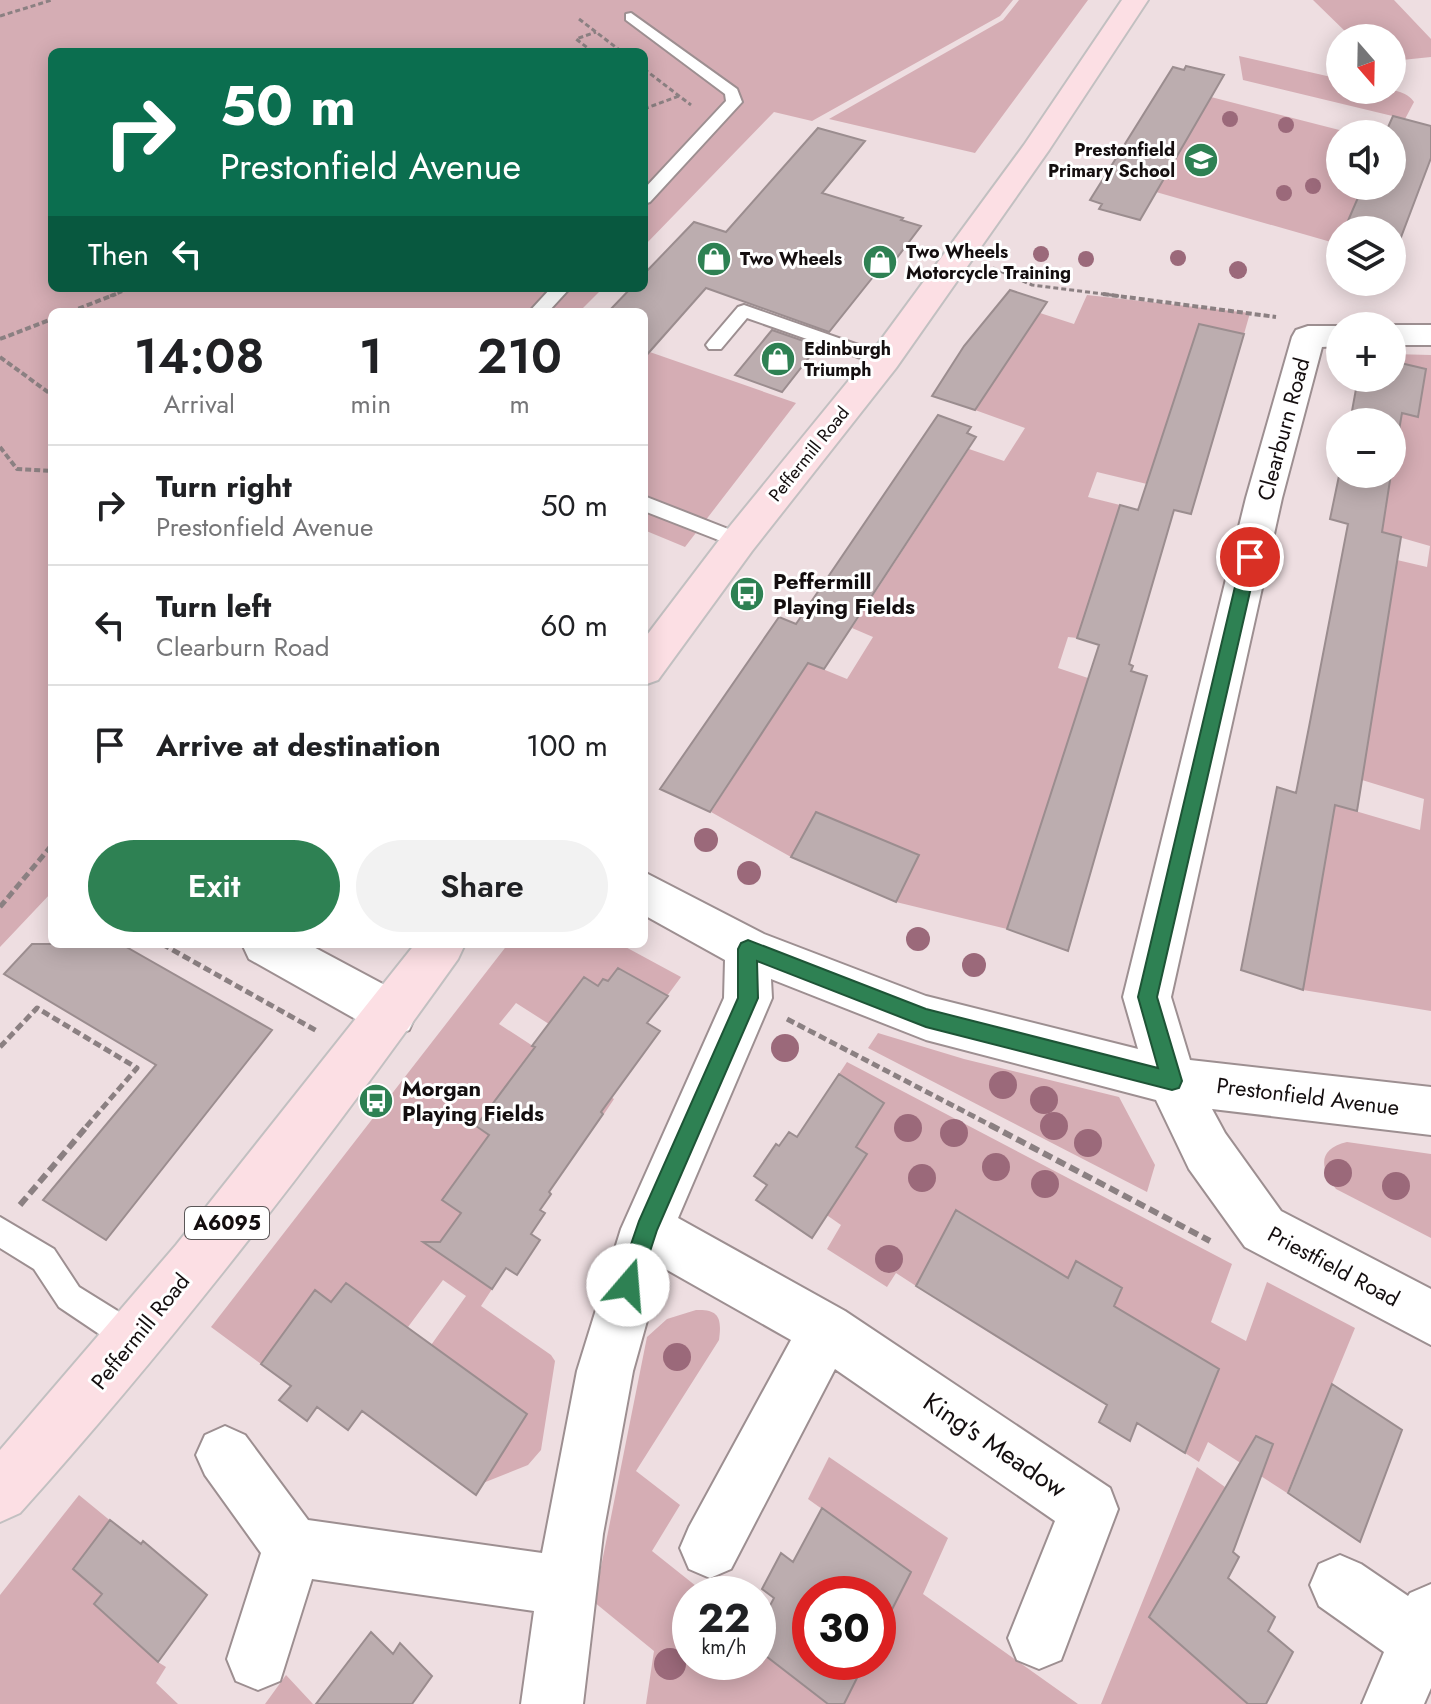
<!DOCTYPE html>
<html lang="en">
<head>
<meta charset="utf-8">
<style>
	body { margin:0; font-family:Jost,sans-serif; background:#f2f2f2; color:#202124; height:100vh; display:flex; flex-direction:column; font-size:30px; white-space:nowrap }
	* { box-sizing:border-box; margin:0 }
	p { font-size:26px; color:#757577 }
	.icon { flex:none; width:44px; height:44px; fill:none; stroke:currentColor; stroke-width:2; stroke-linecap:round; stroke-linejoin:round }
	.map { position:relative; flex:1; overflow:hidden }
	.sheet { position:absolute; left:48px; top:308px; width:600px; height:640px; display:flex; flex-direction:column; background:#fff; border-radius:12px; box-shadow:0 4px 20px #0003 }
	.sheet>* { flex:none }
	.banner { position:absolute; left:48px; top:48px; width:600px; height:244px; border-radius:12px; box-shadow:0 4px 20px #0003; background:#0b6e4f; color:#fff; overflow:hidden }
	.needle { width:52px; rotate:160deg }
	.tools { position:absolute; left:1326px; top:24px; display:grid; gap:16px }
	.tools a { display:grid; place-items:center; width:80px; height:80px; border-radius:50%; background:#fff; box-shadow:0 4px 20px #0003; font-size:40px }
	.speed { position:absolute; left:672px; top:1576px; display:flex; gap:16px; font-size:40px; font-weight:700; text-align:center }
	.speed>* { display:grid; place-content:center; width:104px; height:104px; border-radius:50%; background:#fff; box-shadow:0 4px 20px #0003; line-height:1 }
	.speed small { font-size:20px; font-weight:400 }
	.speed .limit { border:12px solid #d22; background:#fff; color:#111 }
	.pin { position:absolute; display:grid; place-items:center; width:68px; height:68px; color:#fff; margin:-34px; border:4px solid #fff; border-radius:50%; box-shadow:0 2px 8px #0007 }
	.me { position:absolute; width:88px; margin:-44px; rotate:18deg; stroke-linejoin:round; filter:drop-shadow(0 0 6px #0008) }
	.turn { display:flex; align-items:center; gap:28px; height:168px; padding:0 40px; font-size:36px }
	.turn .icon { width:104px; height:104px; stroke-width:2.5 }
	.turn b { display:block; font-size:56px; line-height:68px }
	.then { display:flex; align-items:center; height:76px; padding:0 40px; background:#0003; gap:16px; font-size:30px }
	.eta { display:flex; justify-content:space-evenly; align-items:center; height:136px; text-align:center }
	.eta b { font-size:48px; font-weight:600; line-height:56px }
	.action { display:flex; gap:16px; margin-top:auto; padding:16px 40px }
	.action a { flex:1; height:92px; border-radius:48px; background:#2e8153; color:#fff; font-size:32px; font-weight:600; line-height:92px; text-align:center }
	.action a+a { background:#f2f2f2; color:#202124 }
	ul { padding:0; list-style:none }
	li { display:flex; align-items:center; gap:24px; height:120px; padding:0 40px; border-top:2px solid #e0e0e0 }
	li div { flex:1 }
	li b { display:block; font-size:30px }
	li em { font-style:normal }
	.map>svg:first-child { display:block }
	.green { fill:#d5adb4 }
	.building { fill:#bcadaf; stroke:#9b8d8f; stroke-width:2 }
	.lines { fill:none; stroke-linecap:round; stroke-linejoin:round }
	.lane-casing { stroke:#9d8f91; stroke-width:4 }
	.street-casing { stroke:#9d8f91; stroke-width:4 }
	.primary-casing { stroke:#c2c0c1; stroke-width:4 }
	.path-far3 { stroke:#8b8082; stroke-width:3; stroke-dasharray:5 3; stroke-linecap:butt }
	.path-far2 { stroke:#8b8082; stroke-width:4; stroke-dasharray:6 3; stroke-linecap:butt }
	.path-far1 { stroke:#8b8082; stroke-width:5; stroke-dasharray:8 4; stroke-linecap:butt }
	.path { stroke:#8b8082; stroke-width:6; stroke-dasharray:10 5; stroke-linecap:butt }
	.lane { fill:#fff; fill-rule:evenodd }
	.street { fill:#fff; fill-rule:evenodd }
	.primary { fill:#fcdfe4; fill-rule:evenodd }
	.tree { fill:#9b697a }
	.route { fill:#2e8153; stroke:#1e5436; stroke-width:2 }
	.labels { text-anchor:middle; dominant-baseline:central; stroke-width:6; stroke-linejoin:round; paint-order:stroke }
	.far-poi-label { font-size:18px; font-weight:bold; fill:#140e0f; stroke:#fff; text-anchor:start }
	.far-street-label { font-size:18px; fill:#140e0f; stroke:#fff }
	.shield { fill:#fff; stroke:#5a5657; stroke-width:2 }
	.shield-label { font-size:20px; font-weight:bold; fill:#140e0f }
	.street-label { font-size:22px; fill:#140e0f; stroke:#fff }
	.poi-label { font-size:22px; font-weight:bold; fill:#140e0f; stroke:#fff; text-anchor:start }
	.near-street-label { font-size:26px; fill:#140e0f; stroke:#fff }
</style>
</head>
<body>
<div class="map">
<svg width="1431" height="1704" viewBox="0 0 1431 1704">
	<rect width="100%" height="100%" fill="#eedee1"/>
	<!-- green -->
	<path class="green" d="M0 0H1013L1000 16 812 121 774 112 644 246V52H52V288H603L579 312H52V892L0 947Z
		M1019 0H1088L975 153 829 119 1003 20Z
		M1313 0H1394L1431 39V57L1392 61V38H1352Z
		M1239 56 1340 79V90C1360 90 1402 83 1414 102L1405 119 1243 80Z
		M1211 97 1355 134H1340V186H1363L1344 230H1340L1338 244 1156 192Z
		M1087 295 1250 313 1244 334 1199 324 1147 484 1097 472 1088 497 1120 505 1077 638 1068 637 1058 668 1088 678 1007 929 896 902 919 855 816 813 791 857 711 812 808 663 847 679 873 637 852 628 969 449 1004 461 1025 428 975 410 1040 313 1074 324Z
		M644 350 796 403 685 547 644 530Z
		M1392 354 1431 355V1011L1303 990 1335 805 1420 830 1424 799 1362 780 1397 560 1427 567 1430 546 1381 532 1401 413 1418 417 1426 369 1392 361Z
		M508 944H620L681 977 667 996 619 968 608 981 603 979 563 1033 516 1003 499 1024 614 1099 604 1114 551 1081 476 1127 557 1180 503 1186 468 1163 442 1200 461 1213 435 1250 492 1289 481 1306 551 1355 555 1361 541 1450 528 1465 483 1483 527 1414 474 1376 377 1421 466 1296 443 1280 408 1327 346 1284 331 1302 315 1291 261 1364 211 1327Z
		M878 1033 964 1059 1119 1097 1155 1165 1147 1192 868 1048Z
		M847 1062 1232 1264 1211 1322 1246 1341 1267 1282 1355 1328 1287 1493 1208 1442 1199 1462 1185 1453 1219 1369 1114 1306 1122 1288 1076 1261 1068 1278 957 1210 916 1286 896 1273 887 1287 827 1249 841 1225 818 1209 866 1153 856 1147 884 1103 839 1074Z
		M1347 1142 1431 1154V1238L1336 1189C1320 1168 1317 1149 1347 1142Z
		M696 1310C719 1309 722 1318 719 1340L636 1471 680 1505 652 1551 706 1594H690V1662H718L733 1673 740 1662H758V1650L828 1704H646L654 1651 594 1602 647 1337 667 1319Z
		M829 1457 948 1538 923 1594 1078 1704H844L865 1662H878V1637L910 1572 808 1499Z
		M1197 1467 1225 1487 1150 1617 1248 1704H1101Z
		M79 1495 129 1536 158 1662 166 1667 156 1683 178 1704H0V1595Z
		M286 1675 313 1704H265Z"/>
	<!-- building -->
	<path class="building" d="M1186 66 1224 75 1140 220 1099 209 1102 204 1090 200 1173 67 1184 70Z
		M1393 116 1431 126V158L1392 261V230H1344L1363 186H1392V134H1385Z
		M818 128 865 141 822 193 903 218 901 220 921 226 887 271 873 277 829 332 706 288 644 358V312H608L631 288H644V274L694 222 726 232Z
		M1010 290 1047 302 975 410 932 396 964 346Z
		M1199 324 1244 334 1191 514 1174 510 1129 664 1133 666 1131 671 1147 676 1068 951 1007 929 1099 645 1077 638 1120 505 1138 510Z
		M772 330 818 346 782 392 735 375Z
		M1392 361 1426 369 1418 417 1402 413 1392 470V422H1350L1358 378H1392Z
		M938 415 971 427 967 433 976 437 824 669 808 663 710 812 660 789 779 617 796 624Z
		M1340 471V474H1391L1382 532 1401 537 1357 811 1335 805 1303 990 1241 970 1277 787 1296 793 1309 727 1348 524 1330 519Z
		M816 812 919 855 896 902 791 857Z
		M32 944H121L272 1030 106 1240 43 1200 156 1065 4 974Z
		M618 968 668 996 647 1023 660 1031 601 1112 603 1114 549 1192 551 1194 540 1210 545 1213 531 1234 540 1240 517 1275 506 1268 492 1289 423 1242H440L461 1213 442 1200 489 1135 476 1126 535 1047 532 1046 584 977 598 986 603 979 608 981Z
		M839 1074 884 1103 856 1147 867 1154 812 1238 756 1200 767 1185 754 1176 776 1144 779 1146 789 1132 797 1137Z
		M956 1210 1068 1278 1076 1261 1122 1288 1114 1306 1219 1369 1185 1453 1137 1423 1130 1441 1099 1422 1107 1405 916 1286Z
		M346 1283 527 1414 476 1495 362 1411 348 1430 317 1407 307 1421 279 1400 291 1386 261 1364 315 1290 331 1302Z
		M1332 1384 1402 1430 1360 1542 1288 1493Z
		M1256 1436 1273 1444 1233 1552 1239 1557 1228 1578 1275 1617 1268 1631 1293 1652 1266 1704H1248L1149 1617Z
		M822 1508 911 1572 878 1637V1594H810V1662H865L844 1704H828L758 1650V1628L774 1598 762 1589 781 1553 793 1562Z
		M110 1520 141 1544 143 1541 207 1595 158 1662 94 1604 102 1594 73 1569Z
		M371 1632 393 1654 400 1643 432 1676 412 1704H316Z"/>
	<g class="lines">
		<!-- lane casing -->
		<g class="lane-casing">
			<path id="lane" d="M631 13 737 89 742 102 650 202 644 204V189L726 101 725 94 626 20V14Z
				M551 288H570L548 312H529Z
				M744 305 890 356 893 360 884 366 878 364 747 318 721 349H709L706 345 709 341 738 307Z
				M644 496 746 536 749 541 746 546 739 548 644 511Z
				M0 1217 54 1249 79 1287 145 1328 149 1339 145 1350 134 1354 123 1350 59 1307 34 1269 0 1248Z"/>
		</g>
		<!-- street casing -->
		<g class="street-casing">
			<path id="street" d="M1392 325H1431V345H1392V326H1386Z
				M1308 326H1342L1340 346 1322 347 1282 498 1171 997 1190 1060 1431 1087V1135L1212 1109 1225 1133 1281 1211 1431 1289V1345L1245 1247 1189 1169 1156 1100 926 1040 771 979 772 998 678 1218 845 1311 1110 1488 1118 1509 1061 1660 1039 1669 1017 1660 1008 1638 1055 1521 835 1369 731 1569 710 1578 689 1569 680 1548 689 1527 791 1340 662 1267 633 1371 603 1534 583 1704H521L534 1611 312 1579 280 1681 258 1690 236 1681 227 1659 261 1553 205 1475 196 1455 205 1435 225 1426 245 1435 308 1520 542 1553 577 1371 621 1229 724 998 725 960 644 915V872L764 934 926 996 1138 1049 1123 997 1246 498 1292 337 1296 330Z
				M242 944H308L409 998 416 1014 409 1030 392 1036 375 1030 249 959Z
				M1340 1555 1361 1564 1408 1596 1410 1593 1431 1584V1688L1424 1704H1362L1384 1652 1319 1606 1310 1585 1319 1564Z"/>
		</g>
		<!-- primary casing -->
		<g class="primary-casing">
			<path id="primary" d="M1122 0H1148L1049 150 896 368 752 551 658 680 644 685V639L726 531 872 352 1024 145Z
				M415 944H465L458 959C322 1150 177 1338 20 1513L0 1522V1450L176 1245Z"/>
		</g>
		<!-- path-far3 -->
		<path class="path-far3" d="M0 16 52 0
			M579 19 622 52
			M593 52 576 39 596 32
			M644 69 691 105
			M644 109 679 96
			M993 268 1032 285 1119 296
			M110 296 132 288"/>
		<!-- path-far2 -->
		<path class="path-far2" d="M1103 294 1276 317
			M70 312 116 294
			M0 339 52 319
			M0 357 52 395
			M0 447 17 469 52 471"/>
		<!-- path-far1 -->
		<path class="path-far1" d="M0 907 52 845
			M162 944 317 1031
			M787 1019 994 1127
			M0 1047 37 1008 137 1068 86 1127"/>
		<!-- path -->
		<path class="path" d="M990 1125 1210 1241
			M20 1205 88 1125"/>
		<!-- lane -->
		<use href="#lane" class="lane"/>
		<!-- street -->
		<use href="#street" class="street"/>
		<!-- primary -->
		<use href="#primary" class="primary"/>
	</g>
	<!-- trees -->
	<g class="tree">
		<circle cx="1230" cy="119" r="8"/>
		<circle cx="1286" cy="125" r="8"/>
		<circle cx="1200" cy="159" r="8"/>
		<circle cx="1313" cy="186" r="8"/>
		<circle cx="1284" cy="193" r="8"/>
		<circle cx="1041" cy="254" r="8"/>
		<circle cx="1178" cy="258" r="8"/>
		<circle cx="1086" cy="259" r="8"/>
		<circle cx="1238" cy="270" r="9"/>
		<circle cx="706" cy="840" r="12"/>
		<circle cx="749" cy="873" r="12"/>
		<circle cx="918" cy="939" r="12"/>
		<circle cx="974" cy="965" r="12"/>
		<circle cx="785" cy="1048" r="14"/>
		<circle cx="1003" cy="1085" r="14"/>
		<circle cx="1044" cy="1100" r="14"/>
		<circle cx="1054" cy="1126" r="14"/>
		<circle cx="908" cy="1128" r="14"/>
		<circle cx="954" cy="1133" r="14"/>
		<circle cx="1088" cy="1143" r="14"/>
		<circle cx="996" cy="1167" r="14"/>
		<circle cx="1338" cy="1173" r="14"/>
		<circle cx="922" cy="1178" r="14"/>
		<circle cx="1045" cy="1184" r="14"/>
		<circle cx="1396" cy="1186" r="14"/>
		<circle cx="889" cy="1259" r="14"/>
		<circle cx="677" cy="1357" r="14"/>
		<circle cx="670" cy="1664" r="16"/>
	</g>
	<!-- route -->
	<path class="route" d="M1250 551 1258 557 1157 997 1182 1081 1179 1088 1172 1090 926 1027 757 961 758 998 657 1230 639 1285 636 1293 628 1296 620 1293 617 1285 639 1221 738 998V949L741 943 748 940 926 1009 1158 1068 1138 997 1242 557Z"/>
	<!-- icons -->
	<defs>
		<g id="school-disc" transform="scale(1.8)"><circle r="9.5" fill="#2e8153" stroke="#fff"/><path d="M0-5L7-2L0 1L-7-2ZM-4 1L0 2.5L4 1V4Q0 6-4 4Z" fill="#fff"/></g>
		<g id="shop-disc" transform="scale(1.8)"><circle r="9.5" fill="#2e8153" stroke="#fff"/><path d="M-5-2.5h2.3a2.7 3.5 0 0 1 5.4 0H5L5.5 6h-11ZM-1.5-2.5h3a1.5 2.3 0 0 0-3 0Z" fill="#fff"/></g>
		<g id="bus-disc" transform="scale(1.8)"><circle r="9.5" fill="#2e8153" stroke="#fff"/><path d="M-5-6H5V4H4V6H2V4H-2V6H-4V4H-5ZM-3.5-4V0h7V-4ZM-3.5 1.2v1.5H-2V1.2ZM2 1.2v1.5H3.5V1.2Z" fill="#fff"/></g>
	</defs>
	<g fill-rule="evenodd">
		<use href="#school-disc" x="1201" y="160"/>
		<use href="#shop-disc" x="714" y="259"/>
		<use href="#shop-disc" x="880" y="262"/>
		<use href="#shop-disc" x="778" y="359"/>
		<use href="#bus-disc" x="747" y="594"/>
		<use href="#bus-disc" x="376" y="1101"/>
	</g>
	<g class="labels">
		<!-- far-poi labels -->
		<g class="far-poi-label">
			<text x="1175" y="150" text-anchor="end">Prestonfield<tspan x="1175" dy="21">Primary School</tspan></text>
			<text x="906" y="252">Two Wheels<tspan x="906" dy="21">Motorcycle Training</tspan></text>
			<text x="740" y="259">Two Wheels</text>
			<text x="804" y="349">Edinburgh<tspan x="804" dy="21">Triumph</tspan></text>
		</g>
		<!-- far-street labels -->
		<g class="far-street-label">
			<text transform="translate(809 454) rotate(-51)">Peffermill Road</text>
		</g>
		<!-- shield labels -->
		<rect class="shield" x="185" y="1207" width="84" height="32" rx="6"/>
		<g class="shield-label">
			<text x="227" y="1223">A6095</text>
		</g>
		<!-- street labels -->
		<g class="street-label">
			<text transform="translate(1283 429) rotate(-75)">Clearburn Road</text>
			<text transform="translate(1308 1096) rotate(7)">Prestonfield Avenue</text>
			<text transform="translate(1334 1266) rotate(28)">Priestfield Road</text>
			<text transform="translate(140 1331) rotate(-51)">Peffermill Road</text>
		</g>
		<!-- poi labels -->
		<g class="poi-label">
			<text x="773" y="581">Peffermill<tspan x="773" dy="25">Playing Fields</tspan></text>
			<text x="402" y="1088">Morgan<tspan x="402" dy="25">Playing Fields</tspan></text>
		</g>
		<!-- near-street labels -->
		<g class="near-street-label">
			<text transform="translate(995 1445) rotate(34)">King's Meadow</text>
		</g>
	</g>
</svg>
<div class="tools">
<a><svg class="needle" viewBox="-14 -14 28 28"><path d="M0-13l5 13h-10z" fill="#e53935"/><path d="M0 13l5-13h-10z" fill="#757577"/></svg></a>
<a><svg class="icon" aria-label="sound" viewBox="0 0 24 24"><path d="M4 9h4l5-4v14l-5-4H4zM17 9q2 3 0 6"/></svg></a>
<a><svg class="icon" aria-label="layers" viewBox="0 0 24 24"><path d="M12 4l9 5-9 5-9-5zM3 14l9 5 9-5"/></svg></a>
<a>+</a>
<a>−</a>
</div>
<div class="speed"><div>22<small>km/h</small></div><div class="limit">30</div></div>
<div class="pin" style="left:1250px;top:557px;background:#d93025"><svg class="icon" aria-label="arrive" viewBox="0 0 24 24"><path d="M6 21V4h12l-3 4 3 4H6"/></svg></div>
<svg class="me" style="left:628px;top:1285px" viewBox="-20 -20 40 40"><circle r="19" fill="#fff"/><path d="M0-13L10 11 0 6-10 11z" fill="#2e8153"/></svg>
<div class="banner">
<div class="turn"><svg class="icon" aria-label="right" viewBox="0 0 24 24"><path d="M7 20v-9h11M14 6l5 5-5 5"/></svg><div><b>50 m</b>Prestonfield Avenue</div></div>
<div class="then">Then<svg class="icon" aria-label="left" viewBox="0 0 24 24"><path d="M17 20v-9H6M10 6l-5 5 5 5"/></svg></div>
</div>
<section class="sheet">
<div class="eta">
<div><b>14:08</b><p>Arrival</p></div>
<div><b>1</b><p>min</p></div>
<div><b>210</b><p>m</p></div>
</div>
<ul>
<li><svg class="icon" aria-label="right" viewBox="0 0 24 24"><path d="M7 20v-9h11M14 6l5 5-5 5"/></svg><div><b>Turn right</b><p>Prestonfield Avenue</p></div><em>50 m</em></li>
<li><svg class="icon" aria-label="left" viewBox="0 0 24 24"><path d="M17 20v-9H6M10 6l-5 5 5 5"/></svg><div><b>Turn left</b><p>Clearburn Road</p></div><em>60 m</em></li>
<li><svg class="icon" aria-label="arrive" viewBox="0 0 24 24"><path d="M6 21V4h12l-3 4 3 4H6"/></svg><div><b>Arrive at destination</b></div><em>100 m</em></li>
</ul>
<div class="action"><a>Exit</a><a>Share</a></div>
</section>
</div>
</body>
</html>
